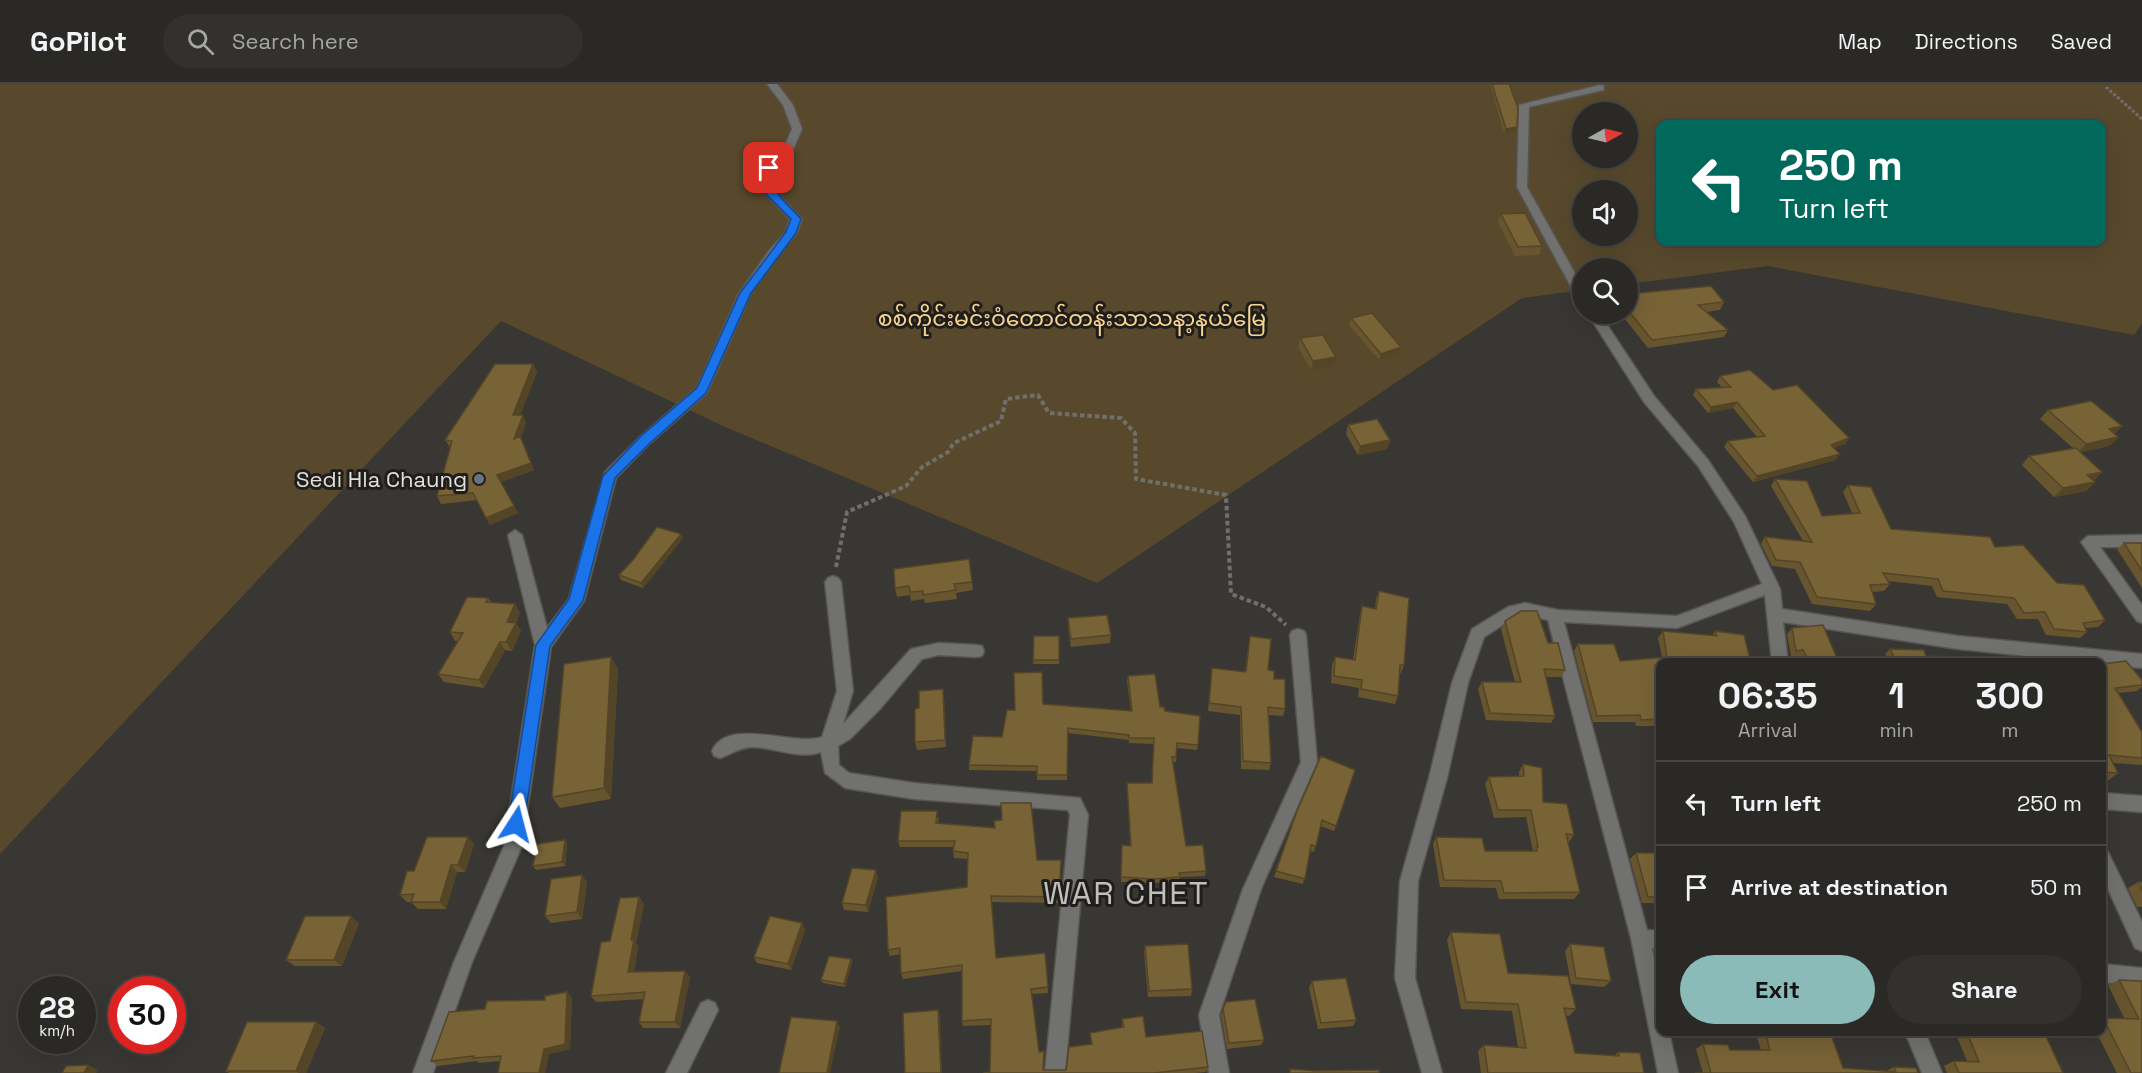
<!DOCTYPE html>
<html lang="en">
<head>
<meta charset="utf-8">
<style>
	body { margin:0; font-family:"Space Grotesk","Noto Sans Myanmar",sans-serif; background:#33312e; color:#f1f3f6; height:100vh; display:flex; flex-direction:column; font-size:22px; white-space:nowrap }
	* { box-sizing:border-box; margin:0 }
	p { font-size:20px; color:#a6a6a7 }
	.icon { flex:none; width:33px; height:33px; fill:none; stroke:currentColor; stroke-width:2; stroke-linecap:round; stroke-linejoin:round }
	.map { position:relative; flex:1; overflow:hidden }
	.details { position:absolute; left:1656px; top:574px; width:450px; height:378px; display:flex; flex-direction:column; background:#2b2926; border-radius:12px; box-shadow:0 6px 24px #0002,0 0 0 2px #474543 }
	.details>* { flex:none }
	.guide { position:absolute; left:1656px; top:36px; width:450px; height:126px; border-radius:12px; box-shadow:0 6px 24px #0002,0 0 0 2px #474543; background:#00695c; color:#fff; overflow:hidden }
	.needle { width:39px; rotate:82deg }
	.controls { position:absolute; left:1572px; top:18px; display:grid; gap:12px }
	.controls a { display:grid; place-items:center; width:66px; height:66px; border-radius:50%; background:#2b2926; box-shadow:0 6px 24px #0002,0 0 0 2px #474543; font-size:30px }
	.speed { position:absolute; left:18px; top:892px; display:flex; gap:12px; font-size:30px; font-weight:700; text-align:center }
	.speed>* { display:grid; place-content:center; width:78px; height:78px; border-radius:50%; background:#2b2926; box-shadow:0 6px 24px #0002,0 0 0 2px #474543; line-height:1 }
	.speed small { font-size:15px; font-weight:400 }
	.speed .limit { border:9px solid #d22; background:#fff; color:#111 }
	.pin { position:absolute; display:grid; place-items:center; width:51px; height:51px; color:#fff; margin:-26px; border-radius:12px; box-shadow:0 3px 9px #0006 }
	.me { position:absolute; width:66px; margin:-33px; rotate:9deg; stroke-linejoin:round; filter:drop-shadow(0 0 4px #0008) }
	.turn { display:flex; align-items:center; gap:21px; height:126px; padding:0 24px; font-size:27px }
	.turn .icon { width:78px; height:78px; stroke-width:2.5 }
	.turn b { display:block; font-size:42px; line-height:51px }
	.eta { display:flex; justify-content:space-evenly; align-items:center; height:102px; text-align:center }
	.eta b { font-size:36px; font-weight:600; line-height:42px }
	.primary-button { display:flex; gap:12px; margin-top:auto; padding:12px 24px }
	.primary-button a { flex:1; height:69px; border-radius:36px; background:#8bbbb9; color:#111; font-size:24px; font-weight:600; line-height:69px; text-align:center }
	.primary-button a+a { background:#33312e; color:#f1f3f6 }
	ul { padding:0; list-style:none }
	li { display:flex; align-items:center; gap:18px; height:84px; padding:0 24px; border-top:2px solid #474543 }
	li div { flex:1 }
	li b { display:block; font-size:22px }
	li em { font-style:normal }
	header { display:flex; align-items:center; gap:36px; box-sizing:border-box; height:84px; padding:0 30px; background:#2b2926; border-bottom:2px solid #474543 }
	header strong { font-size:28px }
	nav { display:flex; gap:33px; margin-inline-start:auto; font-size:21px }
	.search { width:420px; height:54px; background:#33312e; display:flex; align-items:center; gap:15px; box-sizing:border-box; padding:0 21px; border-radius:33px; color:#a6a6a7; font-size:22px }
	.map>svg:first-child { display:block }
	.green { fill:#58492c; fill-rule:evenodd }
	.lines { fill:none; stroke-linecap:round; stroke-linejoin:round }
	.minor-casing { stroke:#575552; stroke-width:3 }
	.path-far1 { stroke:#716f6c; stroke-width:3; stroke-dasharray:3 2; stroke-linecap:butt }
	.path { stroke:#716f6c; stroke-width:4; stroke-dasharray:4.5 3; stroke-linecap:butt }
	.minor { fill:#71716f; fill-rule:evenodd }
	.wall { fill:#67552f }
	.shaded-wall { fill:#544526 }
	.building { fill:#786337; stroke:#544526; stroke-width:1.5 }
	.route { fill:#1a73e8; stroke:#114b97; stroke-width:1.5 }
	.worship-dot { fill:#6b7280; stroke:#1f1e1c; stroke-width:2 }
	.labels { text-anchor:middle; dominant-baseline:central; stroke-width:6; stroke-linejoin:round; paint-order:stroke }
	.park-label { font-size:22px; fill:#f8d48f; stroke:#1f1e1c }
	.poi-label { font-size:22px; fill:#e2e0de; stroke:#1f1e1c; text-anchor:end }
	.near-quarter-label { font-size:32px; letter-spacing:1.5px; fill:#c1bfba; stroke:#1f1e1c }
</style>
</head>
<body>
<header>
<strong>GoPilot</strong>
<div class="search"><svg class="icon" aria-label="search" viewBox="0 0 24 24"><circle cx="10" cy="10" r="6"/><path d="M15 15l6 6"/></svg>Search here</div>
<nav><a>Map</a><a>Directions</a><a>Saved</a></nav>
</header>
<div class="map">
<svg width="2142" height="989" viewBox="0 0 2142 989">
	<rect width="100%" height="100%" fill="#393733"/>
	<!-- green -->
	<path class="green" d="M0 0H2142V239L2134 251 1768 182 1628 200V184H1582V206L1522 214 1097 499 723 342 501 237 0 770ZM1582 28H1628V74H1582ZM1660 40H2102V158H1660ZM1582 106H1628V152H1582Z"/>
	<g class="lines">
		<!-- minor casing -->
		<g class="minor-casing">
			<path id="minor" d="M767 0H777L793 21 802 45 794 64 774 85 770 95 775 107 802 135 797 149 779 168 751 209 707 309 650 359 616 394 584 517 551 563 522 762 472 878 433 989H413L454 878 504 762 535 561 508 451 515 446 522 451 547 544 569 515 605 388 640 353 697 304 739 209 771 164 786 148 790 135 766 110 760 95 765 82 784 63 792 45 783 21Z
				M1600 1 1604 2V6L1529 23 1527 103 1582 202V216L1576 212 1517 103 1519 21Z
				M1588 230H1600L1654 312 1708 376 1745 432 1780 505 1782 525 1958 552 2142 570V584L1958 565 1783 538 1788 579H1772L1765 511 1677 544 1564 538 1647 846 1660 847V865L1652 864 1660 907V948H1669L1678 989H1658L1631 854 1548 536 1525 531 1517 532 1484 553 1468 599 1447 694 1418 797 1415 894 1442 989H1422L1395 894 1400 797 1429 694 1452 599 1472 545 1508 523 1525 519 1558 526 1677 532 1762 500 1734 438 1698 382 1644 318Z
				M2142 451V463H2100L2142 521V539L2137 537 2081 458 2088 452Z
				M833 492 838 494 841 498 853 607 843 640 911 565 939 559 976 561 982 562 984 567 982 572 976 573 939 571 922 575 880 625 850 655 838 662 839 681 849 689 914 699 1080 714 1088 731 1065 989H1045L1070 731 1068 726 914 715 845 704 825 689 821 668C798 676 775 663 751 663 739 664 731 670 720 674L714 672 712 667C728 632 794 663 822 653L837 607 825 498 828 494Z
				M1298 545 1304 547 1306 551 1317 678 1261 805 1219 931 1229 989H1209L1199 931 1243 805 1301 678 1290 551 1292 547Z
				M2102 709 2142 712V728L2102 725Z
				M2102 766 2108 768 2142 838V867L2135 864 2102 792Z
				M2102 880 2142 884V902L2102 898Z
				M708 916 715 919 718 926 687 989H666L701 919Z
				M1905 948H1925L1942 989H1922Z"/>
		</g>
		<!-- path-far1 -->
		<path class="path-far1" d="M2106 3 2142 35"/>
		<!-- path -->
		<path class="path" d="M836 483 847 428 906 402 922 383 948 368 954 359 1001 337 1006 315 1038 311 1049 329 1121 334 1135 349 1136 395 1226 411 1231 510 1266 523 1286 541"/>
		<!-- minor -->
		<use href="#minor" class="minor"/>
	</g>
	<!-- wall -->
	<path class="wall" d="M1490 0H1509L1517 43 1516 48 1504 49Z
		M1501 130 1542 162 1539 171 1515 172 1498 138Z
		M1628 210 1724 218 1720 226 1706 228 1728 246 1724 253 1648 264 1621 230H1628Z
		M1351 234 1401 263 1399 270 1379 276 1349 241Z
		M1300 254 1334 282 1311 286 1298 263Z
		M533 280 537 288 520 331 526 339 521 353 534 386 501 398 518 429 490 441 477 416 441 420 437 412 450 363 445 356Z
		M1720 292 1773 306 1849 354 1845 360 1834 364 1836 376 1753 398 1724 363 1728 357 1757 353 1733 324 1708 329 1693 311 1696 305 1722 303 1717 298Z
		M2048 326 2122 342 2114 350 2118 353 2109 362 2081 368 2102 388 2093 397 2095 398 2086 407 2054 413 2022 381 2029 372 2073 364 2040 335Z
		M1348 341 1390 356 1387 365 1358 371 1346 350Z
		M1775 395 1822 432 1852 429 1843 408 1848 401 1891 445 1995 463 2057 499 2105 536 2098 543 2086 544 2087 548 2080 554 2046 551 2038 535H2017L2007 520 1937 513 1932 502 1888 497 1890 500 1884 507 1872 508 1876 520 1870 527 1812 520 1795 485 1772 482 1761 460 1765 453 1803 457 1771 402Z
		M683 454 643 504 621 496 619 491Z
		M2124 459H2142V504L2117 465Z
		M969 475 973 506 956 509 957 515 925 519 924 515 911 517 910 511 897 513 895 504Z
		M1379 507 1404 581 1401 589H1400L1398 612 1395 620 1358 613 1359 604 1331 599 1332 581 1335 573 1353 576 1360 530 1362 522 1375 525 1376 515Z
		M488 514 492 519 515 520 520 529 516 539 521 547 512 567 505 566 484 604 444 598 438 590 458 557H455L450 548Z
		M1068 534 1111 551 1110 559 1071 563 1068 543Z
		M1505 537 1548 559 1565 586 1561 593H1546L1555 632 1551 639 1486 636 1478 605 1482 598H1515L1501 545Z
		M1792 544 1839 579H1801L1798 573H1791L1787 550Z
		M1663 547 1712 552 1715 547 1744 551 1660 579V642H1636L1635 638H1593L1574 567 1578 560 1620 577 1662 573 1658 554Z
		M1034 552H1059V580H1033Z
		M1250 552 1268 586 1274 595 1285 625 1283 632 1269 631 1271 679 1269 686 1241 685 1240 631 1208 627 1212 584 1245 588Z
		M1890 565 1926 572 1957 579H1889L1885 570Z
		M611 573 618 585 611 715 560 724 552 713Z
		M2102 580 2142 596V603L2137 607 2119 609 2142 648V681L2112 679 2118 689 2109 696 2102 695Z
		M1128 592 1165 627 1198 661 1197 666 1177 664 1176 678H1173L1186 762 1206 787 1205 792 1180 793 1179 797 1154 799 1121 798 1122 761H1130L1127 699H1152L1154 660 1129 659V656L1068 649 1067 696H1037V687L969 686V681L1002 653 1015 626 1043 620 1131 627 1127 597Z
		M944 613 946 663 917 666 915 658 919 624Z
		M1523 680 1543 718 1574 751 1569 758H1568L1580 808 1574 815H1499L1496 804 1440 803 1433 760 1436 753 1485 767H1533L1526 733 1494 734 1485 700 1489 693 1519 692V688Z
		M1355 686 1334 747 1320 742 1314 768 1310 767 1303 800 1274 793 1297 727Z
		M1660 709V732L1656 715Z
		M939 733 938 739 1037 776H1061L1059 819 992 818 996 874 1045 869 1048 909 1032 910 1039 968 1044 972V986H1066L1091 960 1090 949 1122 944V935L1146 953 1208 983 1206 988 1195 989H983L990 988 991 941 963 942 962 937V887L903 895 901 889V870L890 872 888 866 967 803 968 775 954 774 953 767V763H900L898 757Z
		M468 753 474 760 465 788H457L446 825H418L411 818H407L400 811 414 787Z
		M565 756 567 760 565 782 536 786 533 782Z
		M1636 769H1660V819H1642L1630 775Z
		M582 791 587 799 582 835 551 839 545 832Z
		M878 793 868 828 844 826 842 819Z
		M2138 798H2142V823H2137L2128 804Z
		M639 813 644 820 636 859 638 862 634 888 690 893 680 944H643L639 938 644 915 596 918 591 912 610 857Z
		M359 839 342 882H295L286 876Z
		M802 839 805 846 791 886 757 879 754 873Z
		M1451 848 1508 889 1576 925 1569 932H1566L1575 969 1614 972 1618 968 1644 989H1481L1478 967 1484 961 1518 963 1512 927 1461 925 1447 856Z
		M1570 860 1611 897 1604 903 1571 900 1565 867Z
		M1145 862 1192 905 1191 912 1148 913 1144 868Z
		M851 875 852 879 845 903 823 899 821 896Z
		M2119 896 2142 897V989H2117L2096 948H2102V934H2124L2108 901Z
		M1312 897 1356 936 1353 942 1318 945 1309 904Z
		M567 908 572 914 570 965 549 970 545 989H498L500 977 479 979 477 977 438 982 431 977 485 925 545 916Z
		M1226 918 1264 956 1261 961 1227 965 1221 931Z
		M316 938 325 944 306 989H229L226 987Z
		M1755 948H1830L1843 984 1886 987 1894 983 1918 989H1694H1703L1696 965 1703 960 1730 966H1761Z
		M1955 948H2095L2084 953H2046L2063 989H1947L1944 982 1954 977H1967Z"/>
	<!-- shaded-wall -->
	<path class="shaded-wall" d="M1517 43 1516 48 1504 49 1506 45Z
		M1401 263 1399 270 1379 276 1381 270Z
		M1336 273 1334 282 1311 286 1313 277Z
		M533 280 537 288 517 339 513 331Z
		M1737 318 1733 324 1708 329 1711 323Z
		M523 331 526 339 521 353 534 386 501 398 497 391 514 355Z
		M2122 342 2113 351 2109 345Z
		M2118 353 2109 362 2078 369 2086 360Z
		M1849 354 1845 360 1827 367 1831 361Z
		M1390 356 1387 365 1358 371 1360 362Z
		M1840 370 1836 376 1753 398 1757 392Z
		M2102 388 2094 397 2079 400 2087 391Z
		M2095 398 2086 407 2054 413 2063 404Z
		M514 422 518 429 490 441 486 434Z
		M681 450 683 454 643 504 641 499Z
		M515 520 520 529 512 547 507 538Z
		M516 539 521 547 512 567 506 558Z
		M500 558 505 566 484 604 479 596Z
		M611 573 618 585 611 715 604 704Z
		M943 605 944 613 946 663 945 656Z
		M468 753 474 760 465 788 458 781Z
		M565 756 567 760 565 782 562 778Z
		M451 781 457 788 446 825 440 818Z
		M876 786 878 793 868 828 866 821Z
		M582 791 587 799 582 835 577 828Z
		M639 813 644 820 636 859 638 862 633 894 628 888 631 856Z
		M351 832 359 839 342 882 334 876Z
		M802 839 805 846 791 886 788 880Z
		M851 875 852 879 845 903 844 900Z
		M685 887 690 893 680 944 675 938Z
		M567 908 572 914 570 965 549 970 545 989H539L544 965Z
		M938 926 940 931 942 989H941Z
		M837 937 840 943 830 989H827Z
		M316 938 325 944 306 989H299L296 987Z
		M88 981 98 986 96 989H84Z"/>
	<!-- building -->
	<path class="building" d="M1492 0H1509L1518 24 1517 43 1506 45Z
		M1525 129 1542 162 1518 163 1501 130Z
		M1711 202 1724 218 1698 221 1728 246 1652 256 1628 226V210Z
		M1372 229 1401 263 1381 270 1351 234Z
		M1323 251 1336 273 1313 277 1300 254Z
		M495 280H533L513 331H523L514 355 520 352 531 379 497 391 514 422 486 434 473 409 437 412 452 357 445 356Z
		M1750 286 1773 306 1797 301 1849 354 1831 361 1840 370 1757 392 1728 357 1765 352 1737 318 1711 323 1696 305 1731 303 1720 292Z
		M2091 317 2122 342 2109 345 2118 353 2086 360 2048 326Z
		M1377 335 1390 356 1360 362 1348 341Z
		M2076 364 2102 388 2087 391 2095 398 2063 404 2029 372Z
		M1775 395 1807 397 1822 432 1860 429 1848 401 1871 403 1891 445 1990 453 1995 463 2023 461 2057 499 2084 501 2105 536 2083 539 2087 548 2054 545 2045 528 2024 529 2014 514 1943 507 1938 495 1883 489 1890 500 1870 501 1876 520 1817 513 1800 478 1776 476 1765 453 1812 458Z
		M657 443 681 450 641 499 619 491 633 476Z
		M2124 459H2142V487Z
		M969 475 972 498 954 500 956 506 923 511V507L910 508 909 502 895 504 894 485Z
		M1379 507 1409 514 1404 581H1400L1398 612 1361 605 1362 596 1334 592 1335 573 1355 576 1362 522 1376 525Z
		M467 513 488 514 486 518 515 520 507 538 516 539 506 558H500L479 596 438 590 463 549 450 548Z
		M1521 527H1537L1548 559H1558L1565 586 1544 585 1555 632 1490 629 1482 598H1521L1505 537Z
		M1107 531 1111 551 1071 555 1068 534Z
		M1823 541 1839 579H1810L1803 566 1796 567 1792 544Z
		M1663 547 1717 552 1715 547 1744 551 1751 579H1660V635L1641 636 1640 631 1597 632 1578 560H1614L1620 577 1667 573Z
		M1034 552H1059V576H1033Z
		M1250 552 1271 555 1268 586 1274 587V595H1285V625L1268 623 1271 679 1243 677 1241 623 1209 619 1212 584 1246 588Z
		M1890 565 1924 566 1926 572 1954 573 1957 579H1897Z
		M611 573 604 704 552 713 564 580Z
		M2126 577 2142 596V601L2115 604 2142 648V674L2109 671 2118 689 2102 688V639H2104L2102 636V580Z
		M1042 588 1043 620 1132 627 1128 592 1155 590 1160 623H1164L1165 627 1200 632 1198 661 1177 659 1176 673H1172L1186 762 1203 761 1206 787 1179 789 1180 793 1154 795 1121 793 1122 761 1131 762 1127 699H1152L1154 654H1129V651L1068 644 1067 691H1037V682L969 681 973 652 1002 653 1007 626H1015L1014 589Z
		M943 605 945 656 915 658V625L919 624V607Z
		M1321 672 1355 686 1336 742 1322 736 1316 762 1311 761 1305 795 1276 787 1297 727Z
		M1523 680 1542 684 1543 718 1567 720 1574 751 1566 750 1580 808 1504 809 1501 797 1444 796 1436 753 1482 754 1485 767H1537L1536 763H1538L1531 726H1498L1489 693 1524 692Z
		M1001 719H1031L1037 776H1061L1059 813 991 812 996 874 1045 869 1048 903 1031 905 1039 968 1044 967 1043 986H1066L1069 963 1092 960 1090 949 1124 943 1122 935 1143 932 1146 953 1202 947 1208 983 1154 989H983L990 988 991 935 962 937V881L901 889 900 864 888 866 886 813 967 803 968 769 953 767 955 757H898L901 727H937L936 739 995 744 994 737 1002 736Z
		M427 753H468L458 781H451L440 818H411L414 810 400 811 407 787H414Z
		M565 756 562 778 533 782 537 760Z
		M1636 769H1660V813H1648Z
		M852 784 876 786 866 821 842 819Z
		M582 791 577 828 545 832 551 795Z
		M2138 798H2142V807Z
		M639 813 631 856H634L628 888 685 887 675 938H639L645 908 591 912 601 858 610 857 620 814Z
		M305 832H351L334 876H286Z
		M770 832 802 839 788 880 754 873Z
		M1451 848 1500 850 1508 889 1568 892 1576 925 1564 924 1575 969 1619 972 1618 968 1640 969 1644 989H1488L1484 961 1526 964 1518 920 1466 918Z
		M1188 860 1192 905 1149 907 1145 862Z
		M1570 860 1604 863 1611 897 1576 894Z
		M829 872 851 875 844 900 821 896Z
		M1346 894 1356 936 1321 939 1312 897Z
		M2119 896 2142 897V989H2131L2103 934 2139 935Z
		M567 908 565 960 544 965 539 989H498L501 972 473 974 474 972 431 977 449 928 485 925 487 917 545 916V912Z
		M1255 915 1264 956 1229 959 1223 925 1226 918Z
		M938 926 941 989H905L903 929Z
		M791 933 837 937 827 989H779Z
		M247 938H316L296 987H226Z
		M1765 948H1830L1843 984 1896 988 1894 983 1916 984 1918 989H1695H1711L1703 960 1728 961 1730 966H1770Z
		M1967 948H2044L2063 989H1959L1954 977 1979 978Z
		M88 981 84 989H62L66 982Z
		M1290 985 1316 987 1379 986V989H1290Z"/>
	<!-- route -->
	<path class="route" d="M766 81 774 84C767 108 787 118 801 135L796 149 751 209 706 309 650 359 615 394 583 517 550 562 524 740 522 746 516 748 511 746 508 740 536 561 569 515 603 392 641 352 697 304 740 209 786 148 791 135 766 110 760 95Z"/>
	<!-- markers -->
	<circle class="worship-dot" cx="479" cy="395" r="6"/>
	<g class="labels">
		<!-- park labels -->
		<g class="park-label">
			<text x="1072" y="234">စစ်ကိုင်းမင်းဝံတောင်တန်းသာသနာ့နယ်မြေ</text>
		</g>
		<!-- poi labels -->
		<g class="poi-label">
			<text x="467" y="395">Sedi Hla Chaung</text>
		</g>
		<!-- near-quarter labels -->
		<g class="near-quarter-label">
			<text x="1126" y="809">WAR CHET</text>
		</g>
	</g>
</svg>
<div class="controls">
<a><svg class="needle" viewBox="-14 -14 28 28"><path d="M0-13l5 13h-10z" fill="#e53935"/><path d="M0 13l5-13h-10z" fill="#a6a6a7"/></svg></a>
<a><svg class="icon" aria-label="sound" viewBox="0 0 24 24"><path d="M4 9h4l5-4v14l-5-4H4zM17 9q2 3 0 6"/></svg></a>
<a><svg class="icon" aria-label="search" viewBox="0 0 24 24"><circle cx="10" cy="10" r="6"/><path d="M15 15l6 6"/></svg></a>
</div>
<div class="speed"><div>28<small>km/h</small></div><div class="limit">30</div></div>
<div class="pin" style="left:769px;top:84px;background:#d93025"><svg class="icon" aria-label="arrive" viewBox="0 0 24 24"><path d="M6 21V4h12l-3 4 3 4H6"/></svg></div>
<svg class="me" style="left:516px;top:740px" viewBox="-20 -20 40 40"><path d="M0-17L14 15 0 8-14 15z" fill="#1a73e8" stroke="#fff" stroke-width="4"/></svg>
<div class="guide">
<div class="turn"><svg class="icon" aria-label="left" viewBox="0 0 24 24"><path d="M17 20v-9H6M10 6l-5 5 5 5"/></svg><div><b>250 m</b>Turn left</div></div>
</div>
<section class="details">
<div class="eta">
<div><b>06:35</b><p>Arrival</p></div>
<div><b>1</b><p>min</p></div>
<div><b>300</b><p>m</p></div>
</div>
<ul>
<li><svg class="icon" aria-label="left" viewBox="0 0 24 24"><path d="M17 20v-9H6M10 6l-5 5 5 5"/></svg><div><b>Turn left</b></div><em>250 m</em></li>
<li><svg class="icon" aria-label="arrive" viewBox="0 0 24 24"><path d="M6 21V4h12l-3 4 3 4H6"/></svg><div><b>Arrive at destination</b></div><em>50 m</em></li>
</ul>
<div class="primary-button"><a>Exit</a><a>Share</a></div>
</section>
</div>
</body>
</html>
